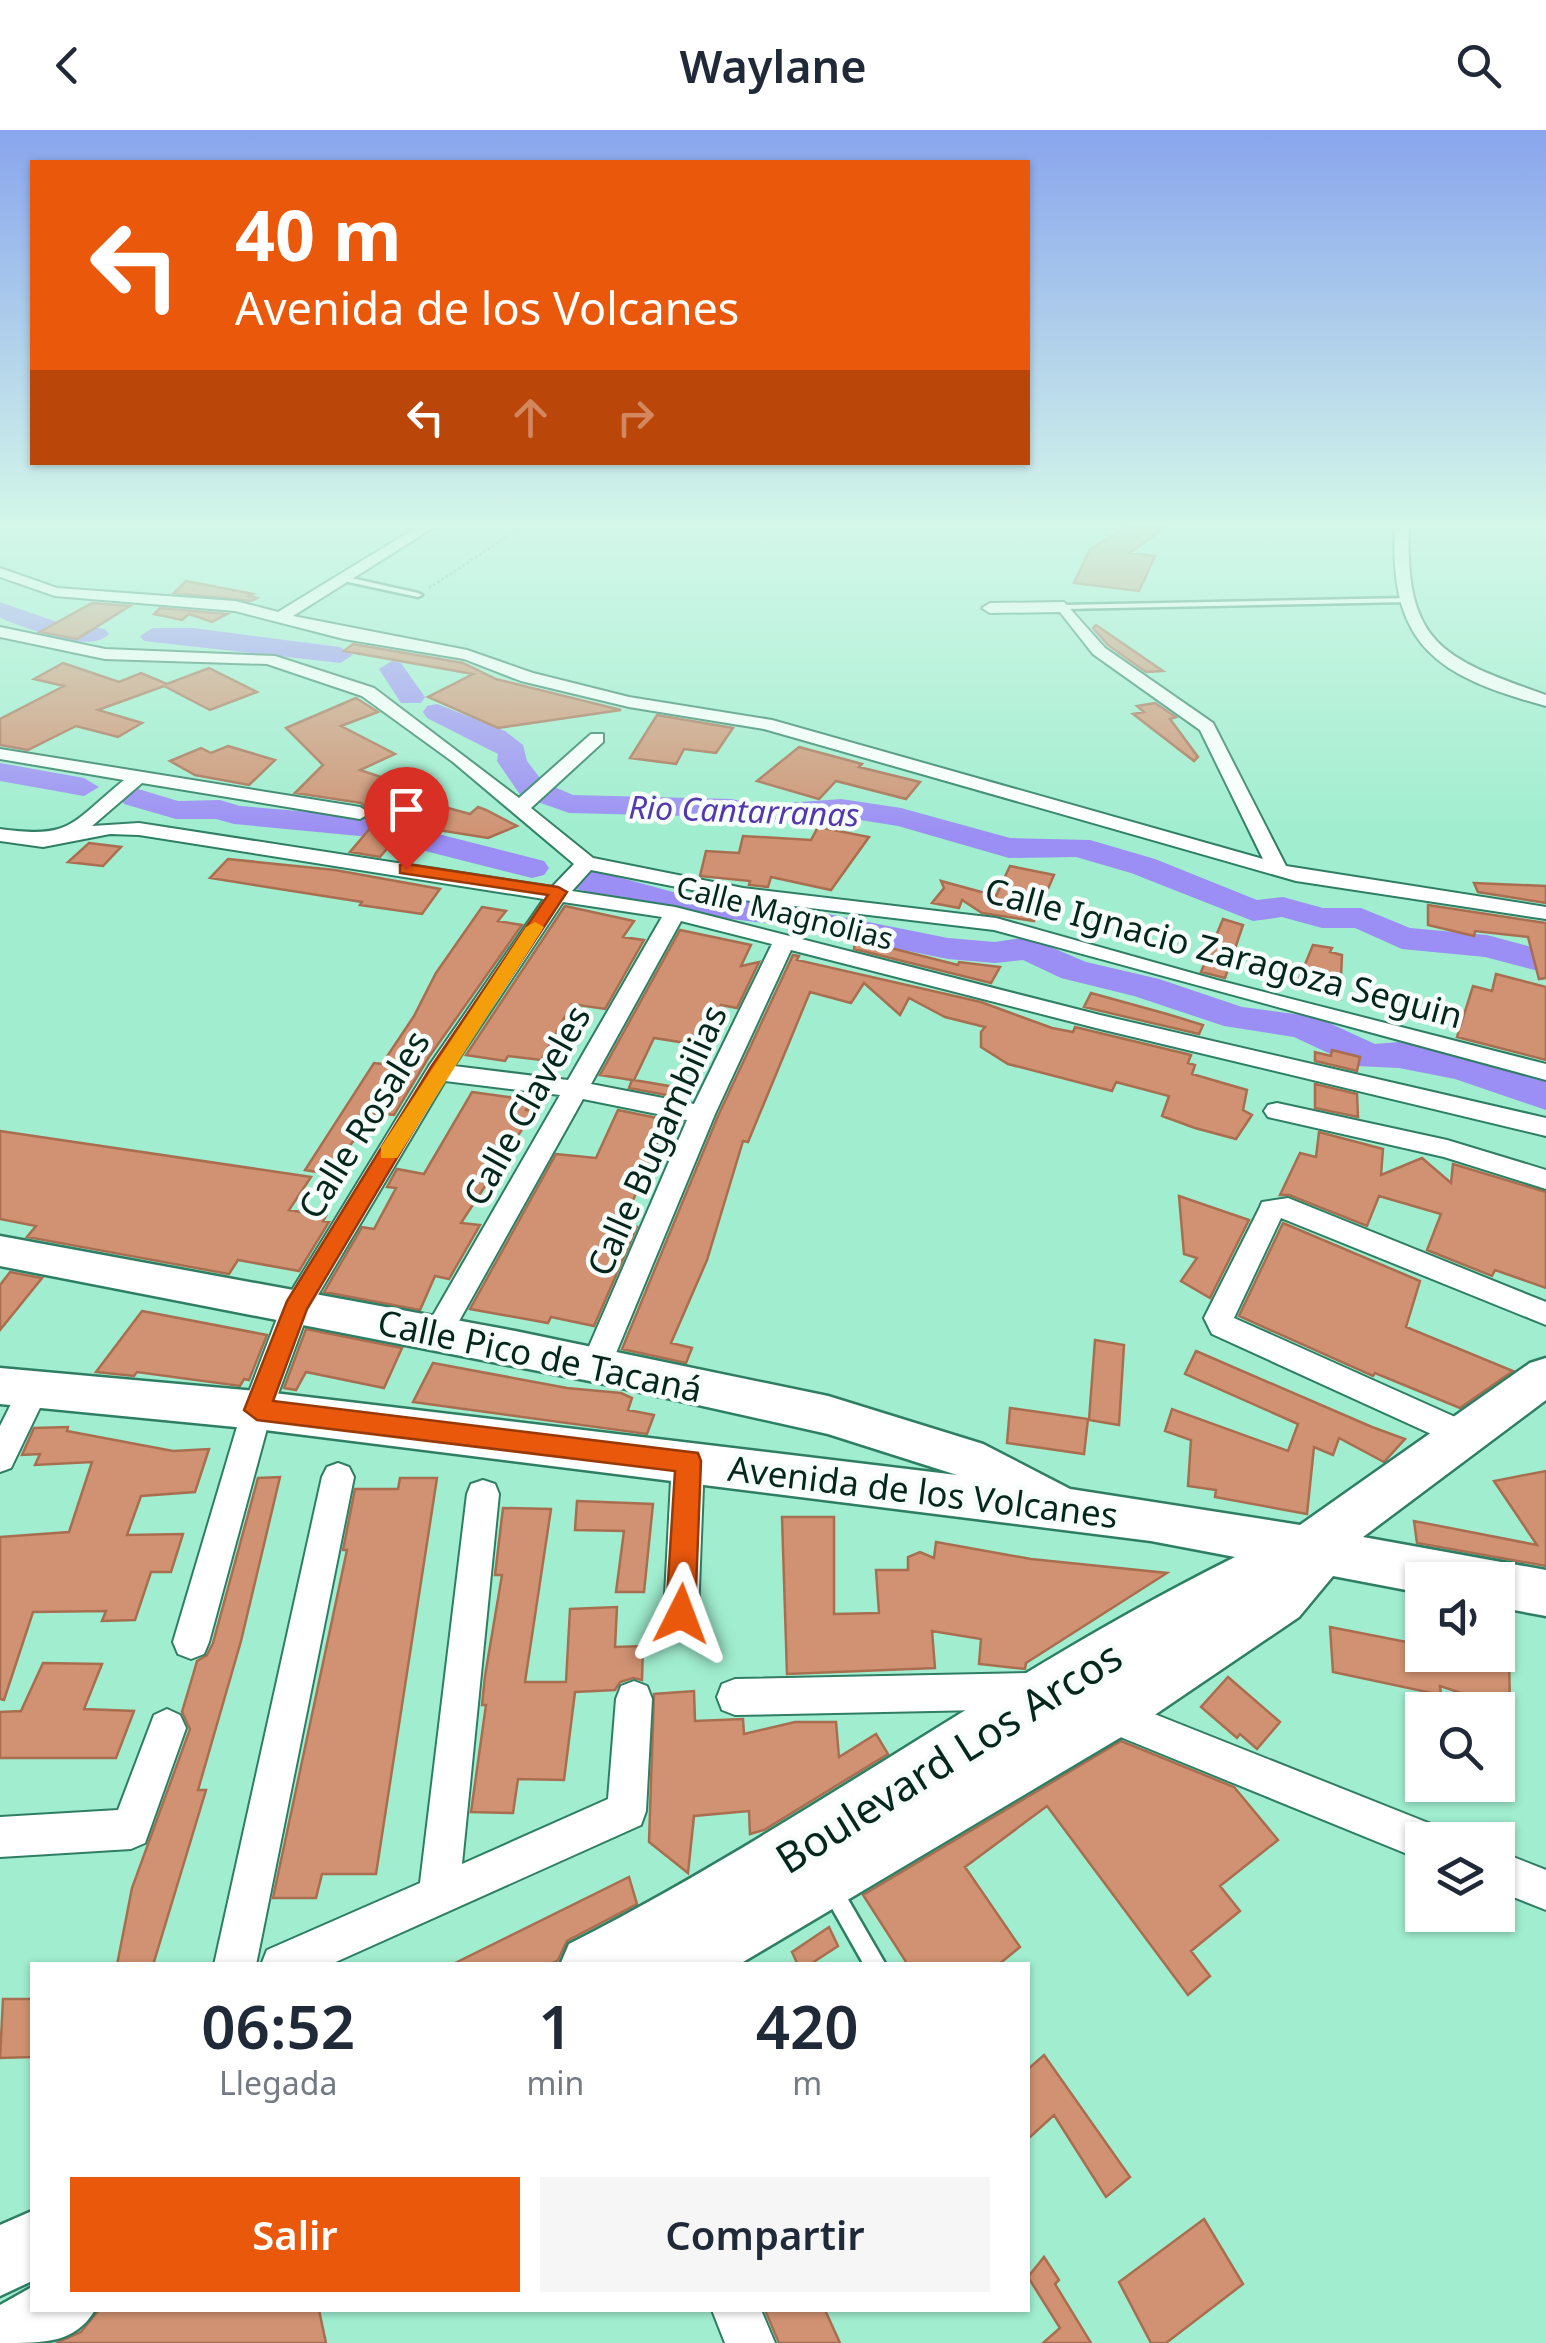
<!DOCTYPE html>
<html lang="es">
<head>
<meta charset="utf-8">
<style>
	body { margin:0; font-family:"Noto Sans",sans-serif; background:#f6f6f7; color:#1f2937; height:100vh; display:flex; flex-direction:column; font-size:38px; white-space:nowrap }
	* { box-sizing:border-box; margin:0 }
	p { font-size:32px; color:#747a83 }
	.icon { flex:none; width:55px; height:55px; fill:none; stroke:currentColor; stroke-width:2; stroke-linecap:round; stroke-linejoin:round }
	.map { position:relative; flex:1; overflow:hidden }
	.drawer { position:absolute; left:30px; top:1832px; width:1000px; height:350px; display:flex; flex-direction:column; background:#fff; border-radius:0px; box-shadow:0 2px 8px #0004 }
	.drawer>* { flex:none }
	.banner { position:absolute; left:30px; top:30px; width:1000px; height:305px; border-radius:0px; box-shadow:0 2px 8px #0004; background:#ea580c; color:#fff; overflow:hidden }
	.fabs { position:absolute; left:1405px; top:1432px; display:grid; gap:20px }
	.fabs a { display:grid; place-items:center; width:110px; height:110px; border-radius:0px; background:#fff; box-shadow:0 2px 8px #0004; font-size:50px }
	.pin { position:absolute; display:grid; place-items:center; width:85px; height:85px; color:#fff; margin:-102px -42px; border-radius:50% 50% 50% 0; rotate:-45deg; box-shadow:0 0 10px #0007 }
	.pin .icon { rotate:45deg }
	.me { position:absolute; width:110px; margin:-55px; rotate:3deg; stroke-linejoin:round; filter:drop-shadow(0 0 8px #0008) }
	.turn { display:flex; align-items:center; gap:35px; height:210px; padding:0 40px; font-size:45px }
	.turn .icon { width:130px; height:130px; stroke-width:2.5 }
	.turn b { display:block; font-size:70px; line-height:85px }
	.lanes { display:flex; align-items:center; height:95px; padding:0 40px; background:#0003; justify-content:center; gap:50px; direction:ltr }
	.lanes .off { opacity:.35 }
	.eta { display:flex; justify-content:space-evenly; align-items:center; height:170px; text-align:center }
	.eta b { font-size:60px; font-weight:600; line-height:70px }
	.button { display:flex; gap:20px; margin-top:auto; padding:20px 40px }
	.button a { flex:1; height:115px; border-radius:0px; background:#ea580c; color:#fff; font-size:40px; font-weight:600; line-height:115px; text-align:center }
	.button a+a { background:#f6f6f7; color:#1f2937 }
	header { display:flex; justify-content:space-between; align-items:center; height:130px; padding:0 40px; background:#fff; font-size:45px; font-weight:600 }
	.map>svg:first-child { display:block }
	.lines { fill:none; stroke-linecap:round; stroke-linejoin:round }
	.river { fill:#9b8ef4; fill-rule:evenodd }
	.building { fill:#d09272; stroke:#a96e50; stroke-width:2.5 }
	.lane-casing { stroke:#2f7e64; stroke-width:5 }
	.street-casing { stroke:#2f7e64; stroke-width:4 }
	.secondary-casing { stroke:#2f7e64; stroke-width:5 }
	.path { stroke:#6dab94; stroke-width:2.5; stroke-dasharray:2.5 2.5; stroke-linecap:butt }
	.lane { fill:#fff; fill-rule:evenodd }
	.street { fill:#fff; fill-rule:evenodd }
	.secondary { fill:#fff; fill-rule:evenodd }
	.route { fill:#ea580c; stroke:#983908; stroke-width:2.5 }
	.slow { fill:#f59e0b }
	.labels { text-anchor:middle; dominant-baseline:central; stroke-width:9; stroke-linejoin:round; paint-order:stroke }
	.far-street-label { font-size:30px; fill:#05261c; stroke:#f6fdfa }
	.far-water-label { font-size:32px; font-style:italic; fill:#5438ad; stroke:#f6fdfa }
	.street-label { font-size:35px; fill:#05261c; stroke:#f6fdfa }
	.near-street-label { font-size:42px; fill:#05261c; stroke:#f6fdfa }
</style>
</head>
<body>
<header><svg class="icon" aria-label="back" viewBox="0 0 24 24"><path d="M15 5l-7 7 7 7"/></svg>Waylane<svg class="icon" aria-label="search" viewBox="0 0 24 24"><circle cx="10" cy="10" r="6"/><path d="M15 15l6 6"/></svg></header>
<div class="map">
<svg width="1546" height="2213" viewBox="0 0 1546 2213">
	<rect width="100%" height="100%" fill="#a0edcf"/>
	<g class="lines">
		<!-- river -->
		<path class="river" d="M0 472 57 492 105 499 109 504C90 525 24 497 0 488Z
			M153 498H193L340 517 353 525 340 533 144 511 140 506Z
			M392 531 401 533 425 567 421 573H401L379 539Z
			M437 574 505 601 523 615 527 631 543 652 573 665 731 669 762 675 841 669 901 678 1010 708 1090 710 1155 729 1257 770 1283 767 1323 778H1361L1410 798 1487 805 1546 821V843L1485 827 1402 819 1355 798H1322L1282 787 1253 791 1131 743 1076 727 1009 728 898 696 841 687 762 693 731 687 569 683 521 666 497 631 498 624 427 588 423 582 427 576Z
			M0 633 84 648 99 657 84 666 0 651Z
			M135 658 178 671 220 670 240 676 371 687 544 731 549 738 544 745 532 748 370 707 234 694 216 689H176L124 674 120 667Z
			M596 741 673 762 773 773 948 808 995 812 1027 807 1086 832 1159 849 1242 877 1316 887 1375 914 1399 912 1462 925 1546 952V980L1455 949 1399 938 1356 936 1294 907 1224 896 1134 866 1061 848 1023 830 995 833 948 829 773 794 673 782 572 758 567 751 572 744Z"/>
	</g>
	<!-- building -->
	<path class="building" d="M1128 396H1167L1130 423 1155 426 1139 461 1074 453 1090 419Z
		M186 451 253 464 249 466 257 468 251 471 174 463Z
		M92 473 130 476 77 509 40 502Z
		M160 478 227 484 212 492 189 484 182 490 154 484Z
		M1096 495 1163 541 1146 542 1108 515 1093 498Z
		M353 514 463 533 496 549 621 580 498 598 428 567 473 544 344 521Z
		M63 533 119 552 141 543 167 554 209 538 257 562 210 580 164 556 98 580 142 593 118 607 76 596 28 620 0 615V589L64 556 34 549Z
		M356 568 378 582 341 596 395 624 360 640 426 662 419 670 470 684 478 677 486 680 517 696 488 708 407 695 380 727 350 722 378 689 371 688 375 684 361 673 295 663 323 635 286 598Z
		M1155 573 1176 587 1170 589 1198 627 1194 631 1133 584 1144 582 1137 576Z
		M657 585 733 598 716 623 684 619 676 634 630 628Z
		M228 616 275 630 249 655 195 645 170 631 201 618 211 623Z
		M799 617 862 634 859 637 920 652 906 669 836 651 819 669 757 651Z
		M818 697 869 707 831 760 771 747 768 757 749 755 750 751 700 746 706 721 739 723 743 706 811 710Z
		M89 713 121 717 103 736 68 732Z
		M228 729 335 740 440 759 422 784 360 775 362 772 210 748Z
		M1010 736 1054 745 1034 791 982 783 962 770 959 778 932 773 944 758 941 751 996 766Z
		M1474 753 1546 756V773L1478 762Z
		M1428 775 1546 793V848L1539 849 1528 807 1475 801 1474 806 1428 795Z
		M565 776 634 791 623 807 644 810 605 879 572 874 541 930 508 926 505 931 466 925Z
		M482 777 506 781 498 791 522 795 429 927 394 985 375 983 328 1044 305 1040 374 933 382 934 414 886 436 843Z
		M1223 789 1243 795 1225 848 1201 842Z
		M680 800 751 815 741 836 759 832 737 878 721 875 705 916 654 908 634 950 681 958 677 967 629 958 632 950 600 945Z
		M855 809 958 835 959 832 1000 837 991 853 854 819Z
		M1313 815 1332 818 1330 822 1342 825 1340 869 1297 854Z
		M793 825 799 826 797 830 981 872 1052 898 1073 902 1075 897 1191 925 1188 933 1195 935 1192 944 1247 960 1243 980 1252 985 1236 1009 1195 998 1162 986 1169 966 1116 952 1112 961 1008 934 981 917V902L985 897 945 887 909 868 900 885 864 853 851 873 810 862 748 1012 743 1011 707 1130 671 1213 692 1218 686 1233 622 1219 718 986Z
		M1496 844 1546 857V930L1457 907 1473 856 1492 861Z
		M1091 863 1167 884 1203 895 1199 904 1084 877Z
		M1332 920 1360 927 1357 941 1315 931V922L1331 926Z
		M1315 954 1357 964 1358 987 1315 978Z
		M472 962 531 970 526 980 534 981 461 1093 480 1095 449 1149 435 1146 420 1180 324 1162 362 1097 374 1099 396 1058 387 1057 397 1039 424 1044Z
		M618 980 667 990 623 1094 637 1097 594 1196 551 1187 548 1193 470 1179 556 1024 596 1028Z
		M0 1001 311 1047 289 1080 326 1086 323 1091 329 1092 299 1141 238 1130 229 1144 27 1107 36 1096 0 1089Z
		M1319 1002 1383 1019 1381 1045 1422 1028 1451 1053 1453 1034 1546 1062V1158L1495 1140 1492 1146 1427 1120 1441 1084 1379 1066 1367 1096 1289 1065H1280L1300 1023 1316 1027Z
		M1179 1066 1249 1090 1210 1168 1181 1151 1197 1128 1184 1124Z
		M1283 1093 1420 1151 1406 1197 1513 1241 1460 1278 1375 1243 1373 1246 1239 1186Z
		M10 1142 42 1148 0 1200V1155Z
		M142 1181 267 1205 249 1250 244 1249 240 1256 137 1242 134 1246 96 1242Z
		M306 1199 402 1218 384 1258 306 1242 296 1260 284 1258Z
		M1095 1210 1124 1215 1119 1295 1089 1290Z
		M1196 1221 1372 1297 1405 1309 1384 1332 1339 1308 1333 1325 1314 1317 1307 1384 1215 1367 1216 1360 1188 1356 1191 1310 1165 1301 1172 1279 1288 1321 1298 1294 1185 1244Z
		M433 1233 567 1258 621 1263 632 1268 628 1280 654 1285 647 1304 413 1272Z
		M1010 1278 1088 1289 1084 1324 1007 1313Z
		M68 1297 67 1301 173 1321 209 1319 195 1362 141 1366 127 1405 183 1404 171 1442H151L135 1490 102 1491 106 1481 33 1482 4 1570 0 1569V1407L69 1402 92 1332 35 1335 40 1324 22 1325 34 1298Z
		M1546 1341V1436L1417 1413 1414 1391 1537 1415 1494 1351Z
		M280 1347 241 1511 198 1660H206L153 1835H117L132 1758 190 1599 182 1582 193 1545 197 1531 207 1525 213 1513 258 1348Z
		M400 1348H437L376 1744H322L316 1768H273L347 1420H343L355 1359H398Z
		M577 1371 653 1374 644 1462H616L624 1401 575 1400Z
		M503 1378 551 1379 525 1552H566L570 1479 617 1477 615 1517 643 1516 642 1550 633 1548 620 1552 615 1560 575 1562 564 1650 518 1649 513 1683 471 1682 486 1575H482L485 1546 502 1445H495Z
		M782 1387H834V1484L879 1483 876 1440H908V1427L920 1422 934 1428 936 1412 1031 1429 1167 1443 1026 1533 1025 1539 979 1534 981 1509 932 1501 935 1538 787 1544Z
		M1330 1497 1422 1515V1525H1509L1510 1579 1440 1556 1441 1565 1333 1542Z
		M43 1533 102 1534 84 1579 134 1581 116 1628H0V1582L21 1581Z
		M1228 1547 1280 1592 1257 1619 1240 1604 1237 1608 1201 1577Z
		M694 1561 695 1591 743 1589 744 1604 795 1592H836L839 1627 876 1604 888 1624 764 1700 750 1704 749 1681 694 1686 688 1743 649 1712 654 1564Z
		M1121 1611 1234 1657 1278 1710 1220 1756 1240 1781 1191 1821 1210 1846 1188 1865 1047 1676 965 1737 1020 1817 998 1835H908L863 1765Z
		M629 1747 637 1774 567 1811 558 1830 549 1835H451Z
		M829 1797 838 1816 809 1835H798L792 1822Z
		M3 1869H32V1927L0 1928Z
		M1044 1925 1130 2047 1106 2067 1054 1985 1028 2009V1939Z
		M1204 2089 1243 2154 1166 2213H1151L1119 2152Z
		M1044 2127 1059 2150 1055 2154 1091 2213H1043L1060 2198 1028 2147Z
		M99 2180H319L326 2213H56L81 2202Z
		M765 2180H825L840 2213H779Z"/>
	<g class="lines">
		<!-- lane casing -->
		<g class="lane-casing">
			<path id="lane" d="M342 446 418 463 422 465 418 467 339 450V446Z
				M1406 468H1409V472L1064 479 1060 477 1064 475Z
				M831 1749 838 1752 886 1835H864L821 1759 824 1752Z"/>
		</g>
		<!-- street casing -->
		<g class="street-casing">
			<path id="street" d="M419 396H436L293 486 467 520 533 543 629 567 772 590 1263 729 1200 600 1093 524 1060 482 990 483 982 478 990 473 1064 472 1105 518 1213 593 1286 736 1546 777V789L1296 751 764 599 629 577 521 551 464 529 344 509 235 481 55 466 0 447V438L57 458 235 471 278 482Z
				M1395 396H1409C1404 516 1445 529 1546 565V576C1438 547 1388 516 1395 396Z
				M0 497 105 519 275 526 374 558 519 668 591 604H603V612L531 678 593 728 743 758 996 788 1217 850 1546 934V950L994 800 743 770 591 740 572 761 675 777 1100 885 1546 988V1006L1100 899 791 820 715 984 611 1235 607 1244 596 1247 585 1244 581 1235 687 990 583 969 449 1209H429L424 1201 560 965 445 951 309 1180 272 1280 209 1512 204 1524 191 1529 178 1524 173 1512 242 1280 281 1178 429 936 544 769 139 705 110 704 43 717 0 711V699C72 709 70 694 124 650L0 629V619L360 677 370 683 360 689 142 653 92 696 139 693 552 757 574 734 453 632 362 566 267 534 105 529 0 507ZM563 772 662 787 568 950 454 936ZM681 791 772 814 694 974 591 954Z
				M1277 973 1447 1010 1546 1040V1059L1444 1027 1268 987 1264 981 1268 975Z
				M1288 1068 1546 1172V1195L1281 1088 1234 1188 1473 1295 1478 1304 1473 1313 1462 1317 1451 1313 1212 1204 1204 1188 1259 1079 1262 1072Z
				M33 1248 44 1252 48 1261 11 1338 0 1342V1296L22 1252Z
				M688 1317 699 1321 704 1331 698 1484 693 1496 681 1500 669 1496 664 1484 672 1331 677 1321Z
				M338 1333 349 1337 354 1347 256 1835H214L322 1347 327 1337Z
				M483 1350 495 1354 499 1364 462 1734 608 1669 616 1569 621 1556 634 1551 647 1556 652 1569 646 1681 641 1695 329 1835H261L267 1820 420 1753 467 1364 471 1354Z
				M1030 1543 1043 1548 1048 1561 1043 1574 1030 1579 735 1585 722 1580 717 1567 722 1554 735 1549Z
				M1104 1564 1436 1696 1442 1710H1422V1730L1091 1595 1086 1582 1091 1569Z
				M167 1579 180 1585 186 1598 145 1713 131 1719 0 1727V1687L118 1680 154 1585Z
				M1498 1721 1546 1740V1780L1498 1761Z
				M712 2180H761L775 2213H725Z"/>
		</g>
		<!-- secondary casing -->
		<g class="secondary-casing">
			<path id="secondary" d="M0 1106 515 1201 828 1266 983 1314 1070 1359 1300 1395 1530 1233 1546 1228V1270L1363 1407 1546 1440V1486L1498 1477V1450H1422V1463L1333 1446 1299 1487 1128 1603 738 1835H560L569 1814C798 1698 1005 1541 1235 1427L1151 1411 257 1299 0 1274V1238L257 1261 957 1345 828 1304 600 1253 0 1136Z
				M32 2081V2151L0 2166V2095Z
				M32 2157V2180H95C75 2213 46 2213 0 2213V2175Z"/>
		</g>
		<!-- path -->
		<path class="path" d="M429 458 523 396"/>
		<!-- lane -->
		<use href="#lane" class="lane"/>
		<!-- street -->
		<use href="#street" class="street"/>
		<!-- secondary -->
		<use href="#secondary" class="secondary"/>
	</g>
	<!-- sky -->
	<linearGradient id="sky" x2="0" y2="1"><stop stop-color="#89a5ed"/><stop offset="0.56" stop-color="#d4f7e9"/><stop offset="1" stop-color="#d4f7e9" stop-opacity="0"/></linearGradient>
	<rect width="1546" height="706" fill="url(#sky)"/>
	<!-- route -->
	<path class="route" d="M406 734 558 757 567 762 447 944 307 1179 273 1271 698 1323 701 1331 695 1484 691 1494 681 1498 671 1494 666 1484 675 1341 257 1290 244 1280 287 1171 431 937 548 765 400 743V735Z"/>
	<!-- slow -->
	<path class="slow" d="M535 792 544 797 397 1028H381V1017L526 797Z"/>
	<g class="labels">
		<!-- far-street labels -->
		<g class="far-street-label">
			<text transform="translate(785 782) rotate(14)">Calle Magnolias</text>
		</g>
		<!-- far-water labels -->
		<g class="far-water-label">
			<text transform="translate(744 680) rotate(2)">Rio Cantarranas</text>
		</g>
		<!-- street labels -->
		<g class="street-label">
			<text transform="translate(1224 822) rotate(15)">Calle Ignacio Zaragoza Seguin</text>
			<text transform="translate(526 975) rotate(-61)">Calle Claveles</text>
			<text transform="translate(363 994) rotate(-58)">Calle Rosales</text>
			<text transform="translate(656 1010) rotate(-66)">Calle Bugambilias</text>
			<text transform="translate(540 1225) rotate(12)">Calle Pico de Tacaná</text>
			<text transform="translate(923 1361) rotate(7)">Avenida de los Volcanes</text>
		</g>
		<!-- near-street labels -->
		<g class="near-street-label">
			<text transform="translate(948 1626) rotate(-32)">Boulevard Los Arcos</text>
		</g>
	</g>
</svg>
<div class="fabs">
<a><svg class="icon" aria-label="sound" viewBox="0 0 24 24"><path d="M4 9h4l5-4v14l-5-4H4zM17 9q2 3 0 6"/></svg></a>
<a><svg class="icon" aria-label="search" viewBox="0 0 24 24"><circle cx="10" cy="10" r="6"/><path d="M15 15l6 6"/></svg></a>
<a><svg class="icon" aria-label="layers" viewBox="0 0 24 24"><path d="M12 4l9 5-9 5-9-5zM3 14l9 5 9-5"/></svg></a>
</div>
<div class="pin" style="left:406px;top:739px;background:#d93025"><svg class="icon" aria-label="arrive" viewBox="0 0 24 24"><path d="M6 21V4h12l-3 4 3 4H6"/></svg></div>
<svg class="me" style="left:681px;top:1484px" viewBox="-20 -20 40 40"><path d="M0-17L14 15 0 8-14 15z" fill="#ea580c" stroke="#fff" stroke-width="4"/></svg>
<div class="banner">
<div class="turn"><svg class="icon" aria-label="left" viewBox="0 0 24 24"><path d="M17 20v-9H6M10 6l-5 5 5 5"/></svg><div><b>40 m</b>Avenida de los Volcanes</div></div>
<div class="lanes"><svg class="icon" aria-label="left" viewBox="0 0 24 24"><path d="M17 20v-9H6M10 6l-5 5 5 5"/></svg><svg class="icon off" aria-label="ahead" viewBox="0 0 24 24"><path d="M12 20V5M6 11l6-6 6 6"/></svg><svg class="icon off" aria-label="right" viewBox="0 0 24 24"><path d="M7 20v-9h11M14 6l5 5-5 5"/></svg></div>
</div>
<section class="drawer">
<div class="eta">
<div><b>06:52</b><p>Llegada</p></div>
<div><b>1</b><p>min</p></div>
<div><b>420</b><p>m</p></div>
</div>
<div class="button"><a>Salir</a><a>Compartir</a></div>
</section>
</div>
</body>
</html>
